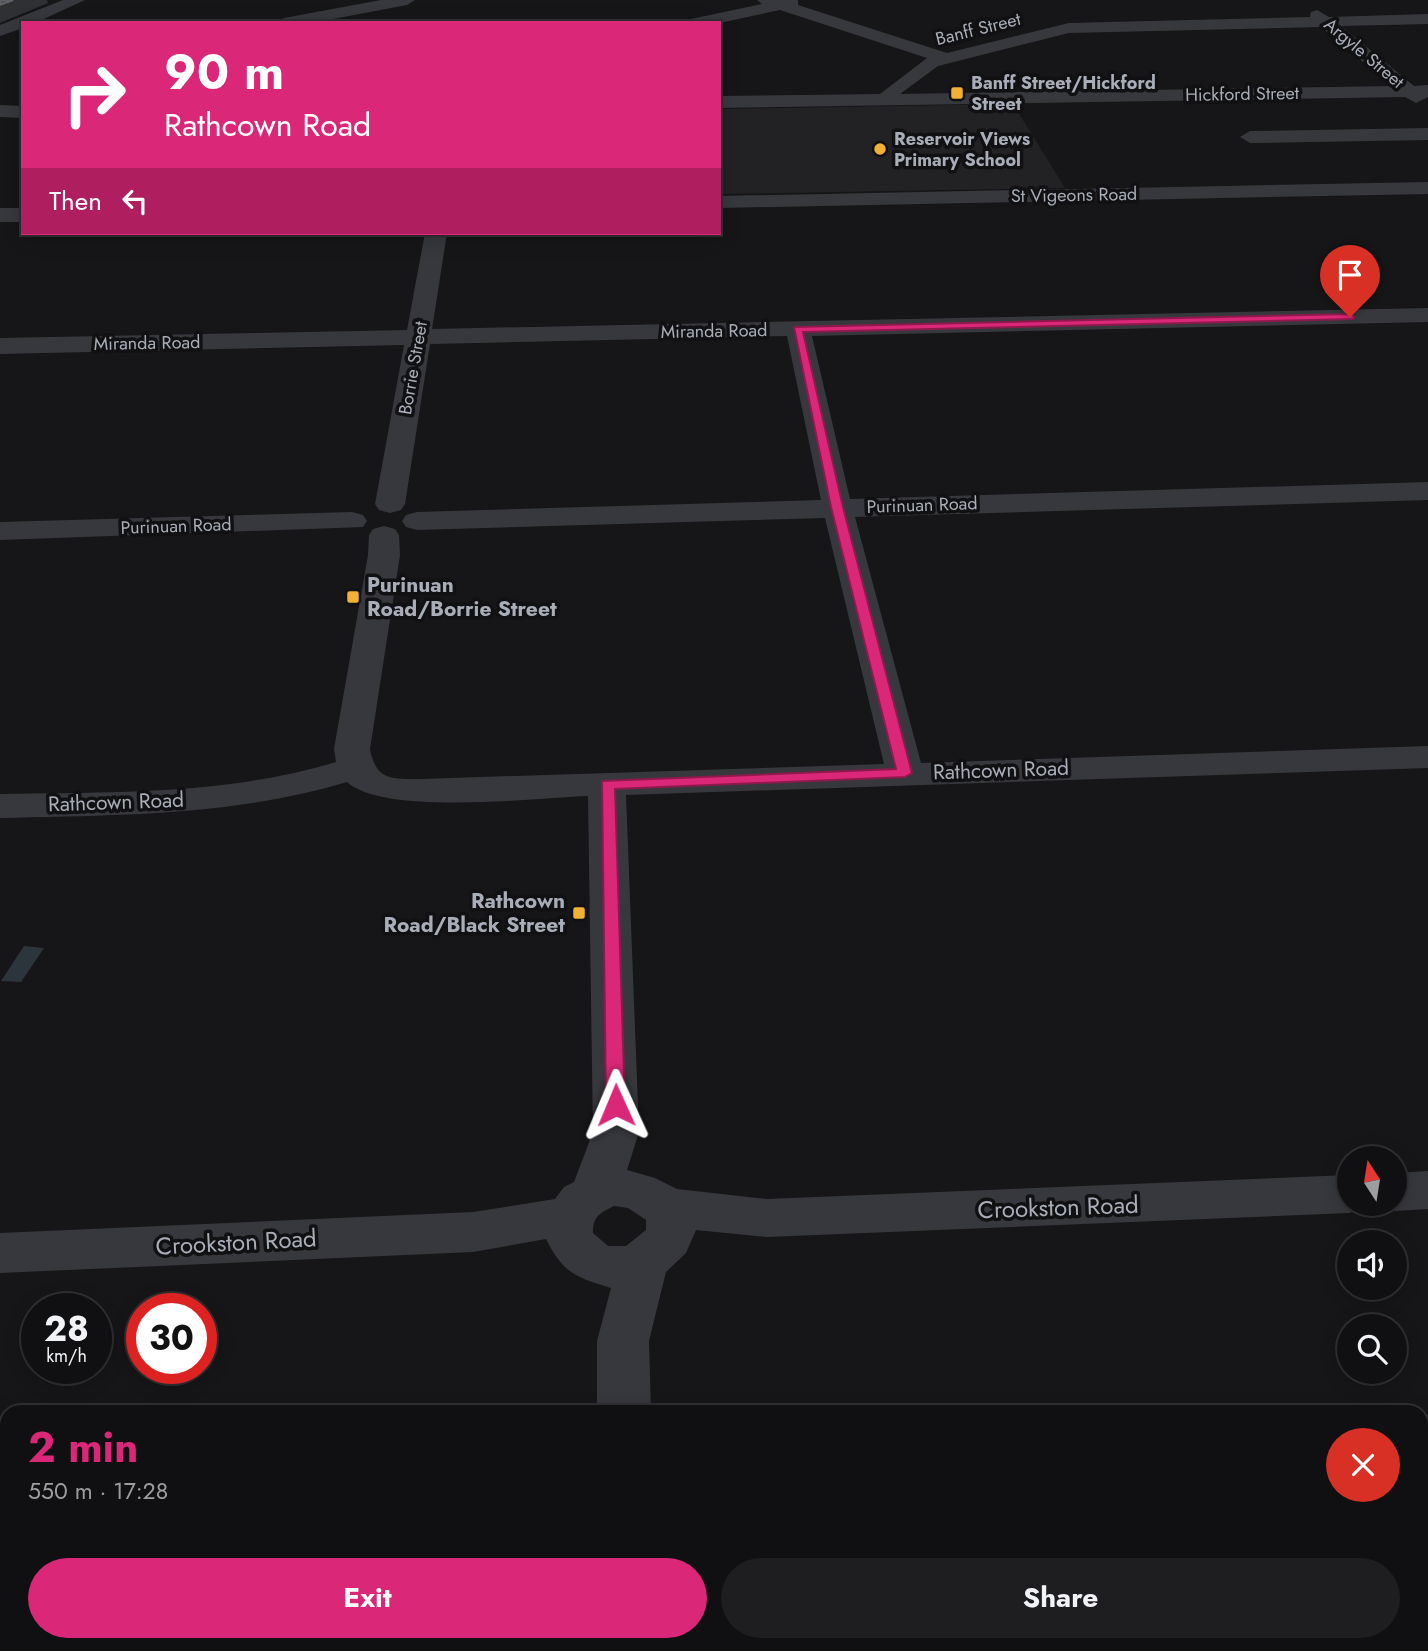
<!DOCTYPE html>
<html lang="en">
<head>
<meta charset="utf-8">
<style>
	body { margin:0; font-family:Jost,sans-serif; background:#1e1e20; color:#f1f3f6; height:100vh; display:flex; flex-direction:column; font-size:26px; white-space:nowrap }
	* { box-sizing:border-box; margin:0 }
	p { font-size:23px; color:#9c9d9f }
	.icon { flex:none; width:38px; height:38px; fill:none; stroke:currentColor; stroke-width:2; stroke-linecap:round; stroke-linejoin:round }
	.map { position:relative; flex:1; overflow:hidden }
	.panel { position:absolute; left:0px; top:1405px; width:1428px; height:247px; display:flex; flex-direction:column; background:#101012; border-radius:21px 21px 0 0; box-shadow:0 4px 18px #0003,0 0 0 2px #303032 }
	.panel>* { flex:none }
	.guide { position:absolute; left:21px; top:21px; width:700px; height:214px; border-radius:0px; box-shadow:0 4px 18px #0003,0 0 0 2px #303032; background:#db2777; color:#fff; overflow:hidden }
	.needle { width:46px; rotate:348deg }
	.buttons { position:absolute; left:1337px; top:1146px; display:grid; gap:14px }
	.buttons a { display:grid; place-items:center; width:70px; height:70px; border-radius:50%; background:#101012; box-shadow:0 4px 18px #0003,0 0 0 2px #303032; font-size:35px }
	.speed { position:absolute; left:21px; top:1293px; display:flex; gap:14px; font-size:35px; font-weight:700; text-align:center }
	.speed>* { display:grid; place-content:center; width:91px; height:91px; border-radius:50%; background:#101012; box-shadow:0 4px 18px #0003,0 0 0 2px #303032; line-height:1 }
	.speed small { font-size:18px; font-weight:400 }
	.speed .limit { border:10px solid #d22; background:#fff; color:#111 }
	.pin { position:absolute; display:grid; place-items:center; width:60px; height:60px; color:#fff; margin:-72px -30px; border-radius:50% 50% 50% 0; rotate:-45deg; box-shadow:0 0 7px #0007 }
	.pin .icon { rotate:45deg }
	.me { position:absolute; width:77px; margin:-38px; rotate:359deg; stroke-linejoin:round; filter:drop-shadow(0 0 5px #0008) }
	.turn { display:flex; align-items:center; gap:24px; height:147px; padding:0 28px; font-size:32px }
	.turn .icon { width:91px; height:91px; stroke-width:2.5 }
	.turn b { display:block; font-size:49px; line-height:60px }
	.then { display:flex; align-items:center; height:66px; padding:0 28px; background:#0003; gap:14px; font-size:26px }
	.round { display:grid; place-items:center; flex:none; width:74px; height:74px; border-radius:37px; background:#1e1e20 }
	.head { display:flex; align-items:center; justify-content:space-between; height:119px; padding:0 28px }
	h1 { font-size:42px; font-weight:700; line-height:52px; color:#db2777 }
	.cta { display:flex; gap:14px; margin-top:auto; padding:14px 28px }
	.cta a { flex:1; height:80px; border-radius:42px; background:#db2777; color:#fff; font-size:28px; font-weight:700; line-height:80px; text-align:center }
	.cta a+a { background:#1e1e20; color:#f1f3f6 }
	.map>svg:first-child { display:block }
	.built { fill:#222225 }
	.water { fill:#2c353c }
	.lines { fill:none; stroke-linecap:round; stroke-linejoin:round }
	.minor { fill:#37383d; fill-rule:evenodd }
	.shaded-wall { fill:#2f3033 }
	.building { fill:#525359; stroke:#5f6168; stroke-width:2 }
	.route { fill:#db2777; stroke:#8e194d; stroke-width:2 }
	.poi-dot { fill:#f2b134; stroke:#111113; stroke-width:2.5 }
	.labels { text-anchor:middle; dominant-baseline:central; stroke-width:7; stroke-linejoin:round; paint-order:stroke }
	.far-street-label { font-size:18px; fill:#a8adb8; stroke:#111113 }
	.far-poi-label { font-size:18px; font-weight:bold; fill:#a8adb8; stroke:#111113; text-anchor:start }
	.poi-label { font-size:21px; font-weight:bold; fill:#a8adb8; stroke:#111113; text-anchor:start }
	.street-label { font-size:21px; fill:#a8adb8; stroke:#111113 }
	.near-street-label { font-size:24px; fill:#a8adb8; stroke:#111113 }
</style>
</head>
<body>
<div class="map">
<svg width="1428" height="1651" viewBox="0 0 1428 1651">
	<rect width="100%" height="100%" fill="#161618"/>
	<!-- built -->
	<path class="built" d="M1013 104 1065 188 719 194V109Z"/>
	<!-- water -->
	<path class="water" d="M24 946 44 948 21 982 1 981Z"/>
	<g class="lines">
		<!-- minor -->
		<path class="minor" d="M63 0H85L35 23H23V28L0 36V25Z
			M381 0H415L407 5 312 23H276L284 18Z
			M757 0H798V5L947 53 1069 23 1310 17 1311 12 1317 10 1329 17 1428 14V24L1341 26 1414 86 1428 85V97L1416 103 1405 97 719 108V96L880 94 927 58 780 10 719 23H689L691 19 762 4ZM1321 27 1392 86 900 94 938 66 1069 33Z
			M0 105 23 106V118L0 117Z
			M1428 128V140L1250 143 1240 137 1250 131Z
			M1428 182V194L719 208V196Z
			M0 208H23V222H0Z
			M425 233H447L432 329 1428 308V322L812 336 850 499 1428 482V500L855 517 921 763 1428 746V768L626 795 639 1132 627 1170 655 1178 677 1189 767 1199 1349 1175V1204H1368L1366 1207 1349 1213 767 1237 696 1230 686 1253 666 1272 649 1341 651 1412H597V1341L611 1288C575 1277 563 1273 546 1239L473 1252 0 1273V1233L473 1212 555 1199 564 1187 574 1182 593 1132 588 796C535 798 384 816 347 782 234 816 117 815 0 818V794C113 792 227 795 336 762L334 749 368 555 369 535 373 529 384 526 395 529 399 535 400 555 370 749C376 781 392 779 421 779L884 764 825 518 417 530 406 527 402 521 406 515 417 512 821 500 787 336 430 344 405 504 401 510 390 513 379 510 375 504 404 345 0 354V338L407 330ZM614 1206 628 1208 646 1220V1230L626 1246H608L593 1233C593 1216 600 1213 614 1206Z
			M352 512 363 515 367 521 363 527 0 540V522Z
			M1428 1171V1209L1395 1211 1378 1205 1395 1204V1173Z
			M597 1645H657L658 1651H596Z"/>
	</g>
	<!-- shaded-wall -->
	<path class="shaded-wall" d="M13 0H47L48 3 0 23V5Z"/>
	<!-- building -->
	<path class="building" d="M0 0H13L0 5Z"/>
	<!-- route -->
	<path class="route" d="M1350 314 1355 317 1353 319 803 332 843 507 912 773 905 777 615 789 625 1105 622 1110H609L606 1105 602 781 896 769 831 507 794 327Z"/>
	<!-- markers -->
	<g class="poi-dot">
		<rect x="950" y="86" width="14" height="14" rx="3.5"/>
		<circle cx="880" cy="149" r="7"/>
		<rect x="346" y="590" width="14" height="14" rx="3.5"/>
		<rect x="572" y="906" width="14" height="14" rx="3.5"/>
	</g>
	<g class="labels">
		<!-- far-street labels -->
		<g class="far-street-label">
			<text transform="translate(978 29) rotate(-14)">Banff Street</text>
			<text transform="translate(1364 53) rotate(40)">Argyle Street</text>
			<text transform="translate(1242 94) rotate(-1)">Hickford Street</text>
			<text transform="translate(1074 195) rotate(-1)">St Vigeons Road</text>
			<text transform="translate(714 331) rotate(-1)">Miranda Road</text>
			<text transform="translate(147 343) rotate(-1)">Miranda Road</text>
			<text transform="translate(413 368) rotate(-80)">Borrie Street</text>
			<text transform="translate(922 505) rotate(-2)">Purinuan Road</text>
			<text transform="translate(176 526) rotate(-2)">Purinuan Road</text>
		</g>
		<!-- far-poi labels -->
		<g class="far-poi-label">
			<text x="971" y="83">Banff Street/Hickford<tspan x="971" dy="21">Street</tspan></text>
			<text x="894" y="139">Reservoir Views<tspan x="894" dy="21">Primary School</tspan></text>
		</g>
		<!-- poi labels -->
		<g class="poi-label">
			<text x="367" y="585">Purinuan<tspan x="367" dy="24">Road/Borrie Street</tspan></text>
			<text x="565" y="901" text-anchor="end">Rathcown<tspan x="565" dy="24">Road/Black Street</tspan></text>
		</g>
		<!-- street labels -->
		<g class="street-label">
			<text transform="translate(1001 770) rotate(-2)">Rathcown Road</text>
			<text transform="translate(116 802) rotate(-2)">Rathcown Road</text>
		</g>
		<!-- near-street labels -->
		<g class="near-street-label">
			<text transform="translate(1058 1207) rotate(-2)">Crookston Road</text>
			<text transform="translate(236 1242) rotate(-3)">Crookston Road</text>
		</g>
	</g>
</svg>
<div class="buttons">
<a><svg class="needle" viewBox="-14 -14 28 28"><path d="M0-13l5 13h-10z" fill="#e53935"/><path d="M0 13l5-13h-10z" fill="#9c9d9f"/></svg></a>
<a><svg class="icon" aria-label="sound" viewBox="0 0 24 24"><path d="M4 9h4l5-4v14l-5-4H4zM17 9q2 3 0 6"/></svg></a>
<a><svg class="icon" aria-label="search" viewBox="0 0 24 24"><circle cx="10" cy="10" r="6"/><path d="M15 15l6 6"/></svg></a>
</div>
<div class="speed"><div>28<small>km/h</small></div><div class="limit">30</div></div>
<div class="pin" style="left:1350px;top:317px;background:#d93025"><svg class="icon" aria-label="arrive" viewBox="0 0 24 24"><path d="M6 21V4h12l-3 4 3 4H6"/></svg></div>
<svg class="me" style="left:616px;top:1105px" viewBox="-20 -20 40 40"><path d="M0-17L14 15 0 8-14 15z" fill="#db2777" stroke="#fff" stroke-width="4"/></svg>
<div class="guide">
<div class="turn"><svg class="icon" aria-label="right" viewBox="0 0 24 24"><path d="M7 20v-9h11M14 6l5 5-5 5"/></svg><div><b>90 m</b>Rathcown Road</div></div>
<div class="then">Then<svg class="icon" aria-label="left" viewBox="0 0 24 24"><path d="M17 20v-9H6M10 6l-5 5 5 5"/></svg></div>
</div>
<section class="panel">
<div class="head"><div><h1>2 min</h1><p>550 m · 17:28</p></div><a class="round" style="background:#d93025;color:#fff"><svg class="icon" aria-label="close" viewBox="0 0 24 24"><path d="M6 6l12 12M18 6L6 18"/></svg></a></div>
<div class="cta"><a>Exit</a><a>Share</a></div>
</section>
</div>
</body>
</html>
